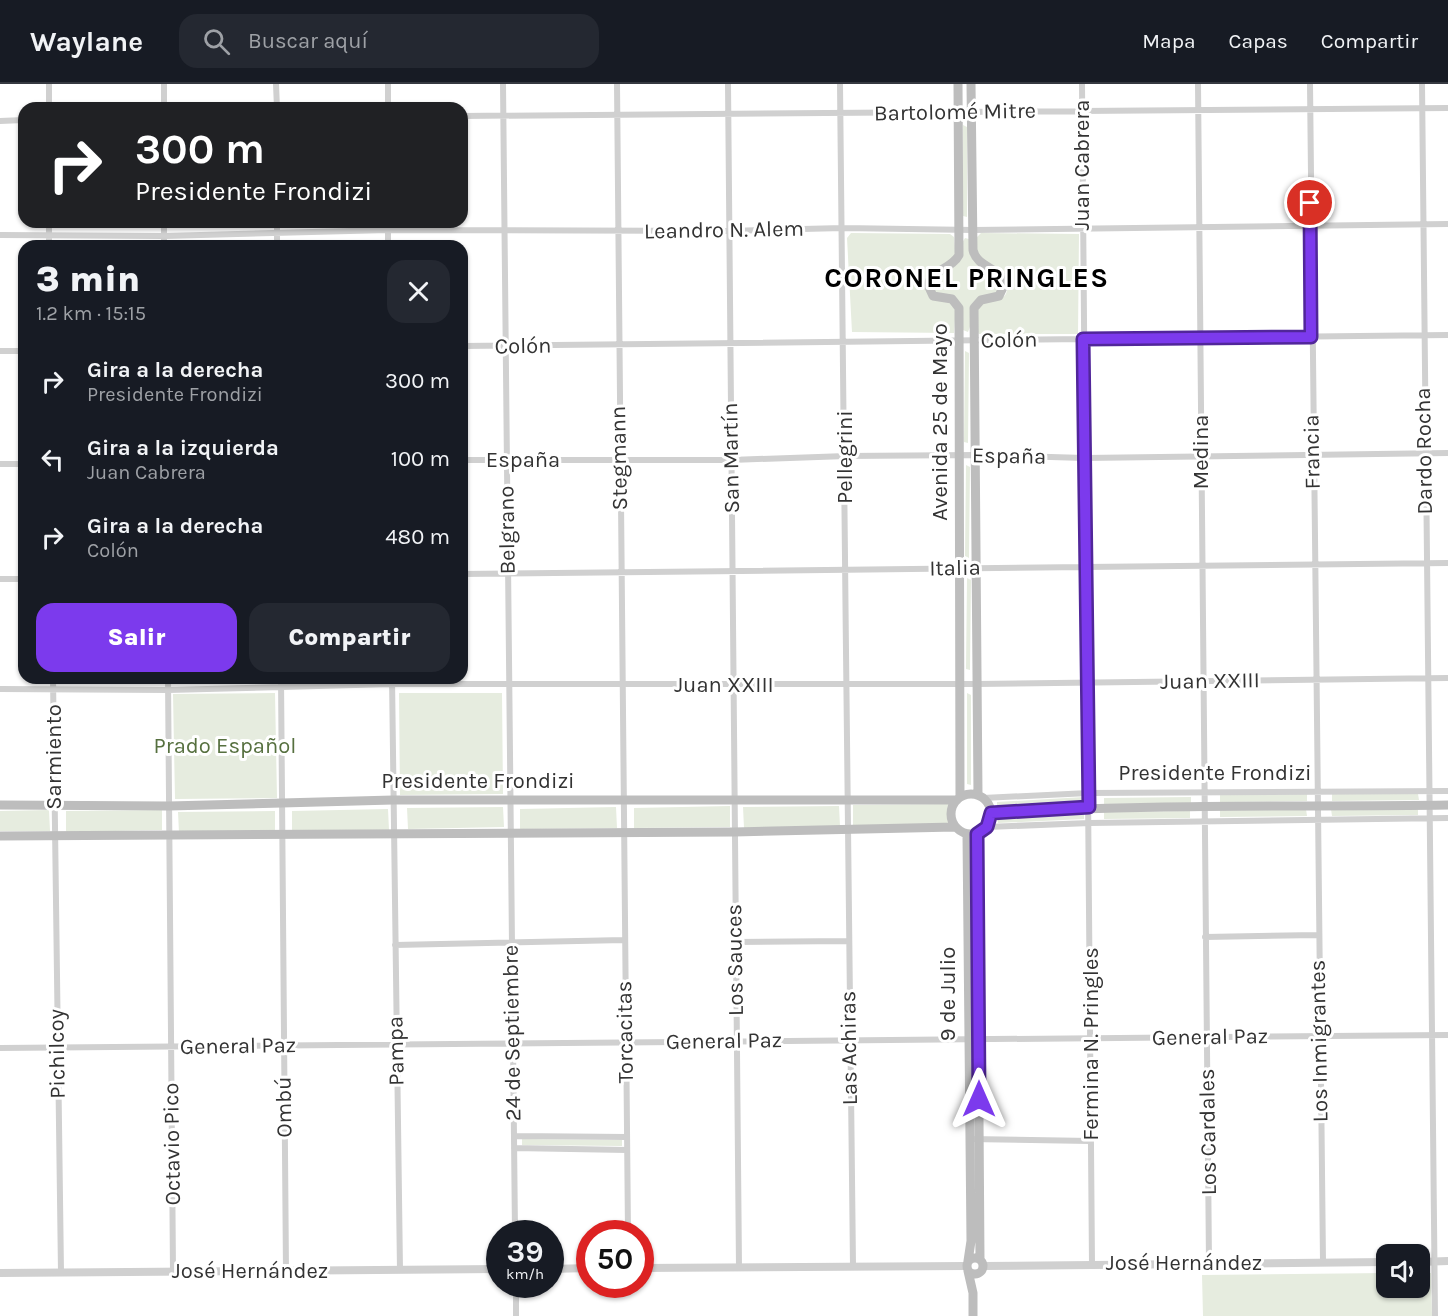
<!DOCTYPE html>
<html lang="es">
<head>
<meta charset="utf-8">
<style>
	body { margin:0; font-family:Karla,sans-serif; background:#242831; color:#f1f3f6; height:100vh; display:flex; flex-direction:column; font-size:22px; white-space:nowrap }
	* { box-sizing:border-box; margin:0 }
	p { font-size:20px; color:#9ea1a6 }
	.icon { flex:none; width:33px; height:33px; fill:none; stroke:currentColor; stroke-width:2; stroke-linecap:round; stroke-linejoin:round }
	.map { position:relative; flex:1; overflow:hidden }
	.sheet { position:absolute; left:18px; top:156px; width:450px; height:444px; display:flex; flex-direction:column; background:#171b24; border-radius:18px; box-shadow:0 2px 4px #0004 }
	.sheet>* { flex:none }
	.hud { position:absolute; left:18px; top:18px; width:450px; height:126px; border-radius:18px; box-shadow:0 2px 4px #0004; background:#202124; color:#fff; overflow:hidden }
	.tools { position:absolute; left:1376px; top:1160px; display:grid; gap:12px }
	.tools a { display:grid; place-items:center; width:54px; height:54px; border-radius:12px; background:#171b24; box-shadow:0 2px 4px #0004; font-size:30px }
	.speed { position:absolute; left:486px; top:1136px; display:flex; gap:12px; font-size:30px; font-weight:700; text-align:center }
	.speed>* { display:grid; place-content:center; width:78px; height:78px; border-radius:50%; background:#171b24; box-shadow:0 2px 4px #0004; line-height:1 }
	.speed small { font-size:15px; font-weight:400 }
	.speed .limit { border:9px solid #d22; background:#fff; color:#111 }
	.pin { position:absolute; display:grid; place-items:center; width:51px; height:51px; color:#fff; margin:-26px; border:3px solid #fff; border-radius:50%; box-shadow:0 2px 6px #0007 }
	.me { position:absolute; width:66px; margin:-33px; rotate:0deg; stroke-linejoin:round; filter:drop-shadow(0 0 4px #0008) }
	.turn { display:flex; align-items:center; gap:21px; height:126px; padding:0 18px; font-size:27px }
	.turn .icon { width:78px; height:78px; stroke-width:2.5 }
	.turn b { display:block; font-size:42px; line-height:51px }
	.round { display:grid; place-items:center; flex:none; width:63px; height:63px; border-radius:18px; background:#242831 }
	.headline { display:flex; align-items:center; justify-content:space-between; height:102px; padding:0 18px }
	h1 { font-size:36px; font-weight:800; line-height:45px }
	.action { display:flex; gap:12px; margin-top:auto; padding:12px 18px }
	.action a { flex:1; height:69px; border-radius:18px; background:#7c3aed; color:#fff; font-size:24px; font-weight:800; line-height:69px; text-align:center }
	.action a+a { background:#242831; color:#f1f3f6 }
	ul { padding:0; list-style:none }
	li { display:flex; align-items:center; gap:18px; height:78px; padding:0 18px }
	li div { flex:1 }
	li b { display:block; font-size:22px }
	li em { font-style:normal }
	header { display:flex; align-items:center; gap:36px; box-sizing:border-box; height:84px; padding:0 30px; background:#171b24; border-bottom:2px solid #363941 }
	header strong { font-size:28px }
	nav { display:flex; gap:33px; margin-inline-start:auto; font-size:21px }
	.search { width:420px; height:54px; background:#242831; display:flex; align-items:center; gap:15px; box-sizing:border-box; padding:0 21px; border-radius:18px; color:#9ea1a6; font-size:22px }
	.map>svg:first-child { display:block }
	.green { fill:#e6ecdf }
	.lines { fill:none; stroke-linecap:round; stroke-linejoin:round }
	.minor { stroke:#d0d0d0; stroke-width:6 }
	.tertiary { stroke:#d0d0d0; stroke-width:8 }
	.secondary { stroke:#bdbdbd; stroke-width:9 }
	.route-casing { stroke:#51269a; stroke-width:15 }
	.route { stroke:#7c3aed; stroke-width:10 }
	.labels { text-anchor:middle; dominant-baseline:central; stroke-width:6; stroke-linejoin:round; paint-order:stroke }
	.street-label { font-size:22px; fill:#333; stroke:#fff }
	.park-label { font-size:22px; fill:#56703f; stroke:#fff }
	.district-label { font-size:28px; font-weight:bold; letter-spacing:1.5px; fill:#000; stroke:#fff }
</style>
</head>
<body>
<header>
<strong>Waylane</strong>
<div class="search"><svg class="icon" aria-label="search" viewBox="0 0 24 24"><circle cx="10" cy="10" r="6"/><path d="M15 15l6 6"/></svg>Buscar aquí</div>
<nav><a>Mapa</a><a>Capas</a><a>Compartir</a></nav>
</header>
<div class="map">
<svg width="1448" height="1232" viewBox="0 0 1448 1232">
	<rect width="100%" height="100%" fill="#fff"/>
	<!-- green -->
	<path class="green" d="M963 41 967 43V133L963 132Z
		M851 149 950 150 954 153 956 172 930 189 934 216 951 218 956 222 954 249 852 248 847 154Z
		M981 149 1079 150 1078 250H979L977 247 978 225C980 222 982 219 986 217 997 213 1006 220 1008 201L977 172 976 154Z
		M965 154 969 155 972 172 1002 198 1000 207 981 214 968 248 963 246V226L938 212 930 201 945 188Z
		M965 267 969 269 968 359 964 358Z
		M966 381 970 383 969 474 965 472Z
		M967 494 971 496 970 586 966 585Z
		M275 609 277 714 175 715 173 610Z
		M399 609H502L503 710 400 711Z
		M967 609 971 611V701L967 700Z
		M1307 710V717L1220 718V711Z
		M1332 710H1418L1419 716 1332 717Z
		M1084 713V720L997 724V718Z
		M1191 713V719L1104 720V714Z
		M949 720V740L853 742V721Z
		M730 722V743L634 744V724Z
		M839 722 840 742 744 744 743 723Z
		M503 723 504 743 408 745 407 724Z
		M616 723 617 744 520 745V725Z
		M1418 724V731L1332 732 1331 725Z
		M388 725 389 746 292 747V727Z
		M1306 725 1307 732 1220 733V726Z
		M49 726 50 747H0V727Z
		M162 726V746L66 748V727Z
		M275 727V747L179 749 178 728Z
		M1190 727V734L1104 735V728Z
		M1084 728V735L998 739 997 732Z
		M522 1055 622 1056V1062L522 1061Z
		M1386 1189V1203H1419V1189H1431L1432 1232H1203L1202 1191Z"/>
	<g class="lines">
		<!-- minor -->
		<path class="minor" d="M49 0V24
			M164 0V24
			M276 0 277 24
			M388 0V24
			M503 0 515 1149
			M617 0 628 1149
			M728 0 739 1183
			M840 0C846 394 846 788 853 1182
			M1082 0 1092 1180
			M1198 0 1209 1179
			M1310 0 1323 1178
			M1422 0 1435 1232
			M462 32 1448 24
			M0 37 24 36
			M49 138V162
			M164 138V162
			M277 138V162
			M388 138V162
			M0 151 164 152 388 146 728 147 843 144 973 146 1448 140
			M462 262 1448 251
			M0 267H24
			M462 376H731L846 372 975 371 1085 374 1448 369
			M0 380H24
			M462 490 1448 479
			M0 495H24
			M53 594 61 1188
			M168 594 173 1187
			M281 594 286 1187
			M392 594 400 1186
			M0 605 168 606 392 600H977L1448 594
			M983 714 1089 709 1448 707
			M987 743 1090 739 1448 734
			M1205 853 1317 851
			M735 858 847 857
			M395 861 624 856
			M0 964 1448 951
			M514 1052 627 1053
			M969 1055 1091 1057
			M514 1064 627 1066
			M516 1200V1232"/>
		<!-- tertiary -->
		<path class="tertiary" d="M1419 1178 1448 1177
			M983 1182 1386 1178
			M640 1184 966 1182
			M550 1185 590 1184
			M0 1189 500 1185"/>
		<!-- secondary -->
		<path class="secondary" d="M958 0 959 171C952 185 932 185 928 201L933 212 952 215 959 224 960 713
			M971 0 973 166C977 184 1000 183 1005 199L999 212 981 216 974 224 978 711
			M951 730a20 20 0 1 1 40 0a20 20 0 1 1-40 0Z
			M0 721 169 722 393 716H957
			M991 729C1144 720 1296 723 1448 721
			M977 750 980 1175
			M967 751 971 1157 968 1177
			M0 752 734 748 955 743
			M967 1182a8 8 0 1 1 16 0a8 8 0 1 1-16 0Z
			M968 1187 973 1209V1232"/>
	</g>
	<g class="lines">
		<!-- route casing -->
		<g class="route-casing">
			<path id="route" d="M979 1015 977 750 987 743 991 729 1089 723 1083 255 1311 253 1310 119"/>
		</g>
		<!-- route -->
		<use href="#route" class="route"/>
	</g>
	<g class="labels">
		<!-- street labels -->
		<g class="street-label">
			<text transform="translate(955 28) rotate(-1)">Bartolomé Mitre</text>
			<text transform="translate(1082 81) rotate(-90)">Juan Cabrera</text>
			<text transform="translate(724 146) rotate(-1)">Leandro N. Alem</text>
			<text transform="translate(1009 256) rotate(-1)">Colón</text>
			<text transform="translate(523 262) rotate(-1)">Colón</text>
			<text transform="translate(940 338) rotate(-90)">Avenida 25 de Mayo</text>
			<text transform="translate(1424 367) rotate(-91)">Dardo Rocha</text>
			<text transform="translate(1201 368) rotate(-90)">Medina</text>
			<text transform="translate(1312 368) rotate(-91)">Francia</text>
			<text transform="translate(1009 372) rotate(1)">España</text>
			<text transform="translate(845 373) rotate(-90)">Pellegrini</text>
			<text transform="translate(619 374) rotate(-91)">Stegmann</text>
			<text transform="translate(731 374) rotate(-91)">San Martín</text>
			<text x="523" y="376">España</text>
			<text transform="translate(507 446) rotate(-91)">Belgrano</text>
			<text transform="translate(955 484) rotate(-1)">Italia</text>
			<text transform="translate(1210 597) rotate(-1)">Juan XXIII</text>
			<text x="724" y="601">Juan XXIII</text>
			<text transform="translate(54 673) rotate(-90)">Sarmiento</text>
			<text x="1215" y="689">Presidente Frondizi</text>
			<text x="478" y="697">Presidente Frondizi</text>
			<text transform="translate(735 876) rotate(-91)">Los Sauces</text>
			<text transform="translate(948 910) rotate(-90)">9 de Julio</text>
			<text transform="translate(625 948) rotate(-91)">Torcacitas</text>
			<text transform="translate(512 949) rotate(-91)">24 de Septiembre</text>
			<text transform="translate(1210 953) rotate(-1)">General Paz</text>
			<text transform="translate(724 957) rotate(-1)">General Paz</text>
			<text transform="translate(1319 957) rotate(-91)">Los Inmigrantes</text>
			<text transform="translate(1091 960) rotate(-90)">Fermina N. Pringles</text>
			<text transform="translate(238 962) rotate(-1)">General Paz</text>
			<text transform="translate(849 964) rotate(-91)">Las Achiras</text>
			<text transform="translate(396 967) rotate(-91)">Pampa</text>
			<text transform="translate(57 970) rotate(-91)">Pichilcoy</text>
			<text transform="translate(284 1023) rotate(-91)">Ombú</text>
			<text transform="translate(1208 1048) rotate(-91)">Los Cardales</text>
			<text transform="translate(172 1060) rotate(-91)">Octavio Pico</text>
			<text x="1184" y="1179">José Hernández</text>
			<text x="250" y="1187">José Hernández</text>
		</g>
		<!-- park labels -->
		<g class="park-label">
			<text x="225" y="662">Prado Español</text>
		</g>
		<!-- district labels -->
		<g class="district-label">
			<text x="967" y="193">CORONEL PRINGLES</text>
		</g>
	</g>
</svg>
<div class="tools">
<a><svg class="icon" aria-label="sound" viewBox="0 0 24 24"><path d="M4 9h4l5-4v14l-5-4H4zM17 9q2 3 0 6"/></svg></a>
</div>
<div class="speed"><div>39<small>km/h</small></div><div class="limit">50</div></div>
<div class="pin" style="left:1310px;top:119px;background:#d93025"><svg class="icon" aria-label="arrive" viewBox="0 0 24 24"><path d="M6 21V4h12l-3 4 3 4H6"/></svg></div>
<svg class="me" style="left:979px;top:1015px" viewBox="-20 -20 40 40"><path d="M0-17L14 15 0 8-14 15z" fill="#7c3aed" stroke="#fff" stroke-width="4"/></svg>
<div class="hud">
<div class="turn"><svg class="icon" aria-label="right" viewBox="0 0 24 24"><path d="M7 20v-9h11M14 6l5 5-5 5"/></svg><div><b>300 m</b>Presidente Frondizi</div></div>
</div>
<section class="sheet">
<div class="headline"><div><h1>3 min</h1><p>1.2 km · 15:15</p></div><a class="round"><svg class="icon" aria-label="close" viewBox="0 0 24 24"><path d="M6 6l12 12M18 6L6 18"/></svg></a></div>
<ul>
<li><svg class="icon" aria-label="right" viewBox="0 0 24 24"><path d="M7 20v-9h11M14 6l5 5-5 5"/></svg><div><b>Gira a la derecha</b><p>Presidente Frondizi</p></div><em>300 m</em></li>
<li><svg class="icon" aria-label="left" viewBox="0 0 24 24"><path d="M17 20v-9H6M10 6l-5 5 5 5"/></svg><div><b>Gira a la izquierda</b><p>Juan Cabrera</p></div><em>100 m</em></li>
<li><svg class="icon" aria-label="right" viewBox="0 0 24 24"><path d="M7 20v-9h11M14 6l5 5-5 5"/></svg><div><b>Gira a la derecha</b><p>Colón</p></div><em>480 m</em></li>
</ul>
<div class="action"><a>Salir</a><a>Compartir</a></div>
</section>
</div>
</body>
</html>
